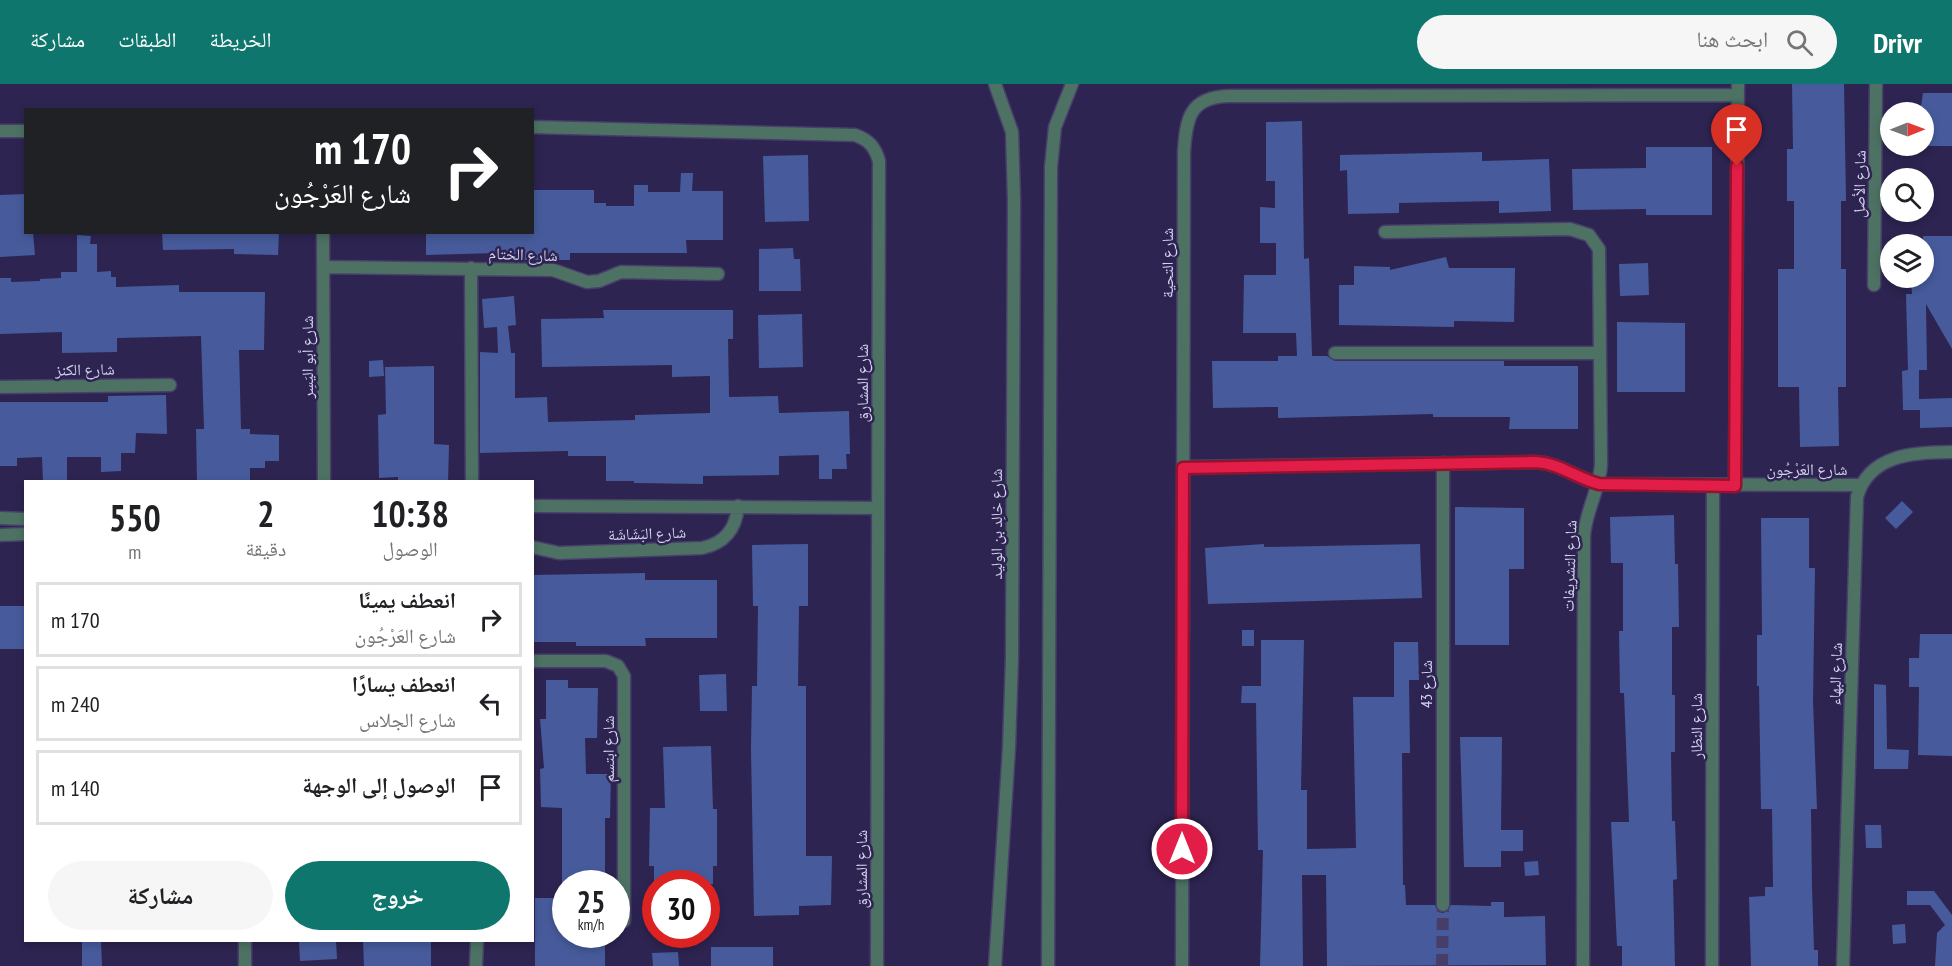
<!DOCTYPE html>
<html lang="ar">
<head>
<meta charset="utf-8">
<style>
	body { margin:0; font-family:"PT Sans Narrow","Noto Naskh Arabic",sans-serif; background:#f6f6f6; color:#202124; direction:rtl; height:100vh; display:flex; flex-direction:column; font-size:22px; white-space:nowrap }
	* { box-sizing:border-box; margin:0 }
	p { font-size:20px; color:#757577 }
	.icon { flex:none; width:33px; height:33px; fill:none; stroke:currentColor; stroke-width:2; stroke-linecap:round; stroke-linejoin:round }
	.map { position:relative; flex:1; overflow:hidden; direction:ltr }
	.drawer { position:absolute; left:24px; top:396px; width:510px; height:462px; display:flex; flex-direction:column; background:#fff; border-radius:0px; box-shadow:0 3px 9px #0003; direction:rtl }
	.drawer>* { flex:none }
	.hud { position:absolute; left:24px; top:24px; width:510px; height:126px; border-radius:0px; box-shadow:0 3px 9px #0003; direction:rtl; background:#202124; color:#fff; overflow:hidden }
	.needle { width:39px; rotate:89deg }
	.buttons { position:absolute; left:1880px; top:18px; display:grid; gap:12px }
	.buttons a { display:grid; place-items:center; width:54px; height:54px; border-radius:50%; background:#fff; box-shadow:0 3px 9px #0003; font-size:30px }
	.speed { position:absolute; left:552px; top:786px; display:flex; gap:12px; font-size:30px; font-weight:700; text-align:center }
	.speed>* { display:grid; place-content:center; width:78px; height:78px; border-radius:50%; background:#fff; box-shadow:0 3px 9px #0003; line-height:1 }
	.speed small { font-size:15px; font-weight:400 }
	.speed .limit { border:9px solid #d22; background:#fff; color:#111 }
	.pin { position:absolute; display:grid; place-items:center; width:51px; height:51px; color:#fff; margin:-62px -26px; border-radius:50% 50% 50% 0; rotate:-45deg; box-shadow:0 0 6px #0007 }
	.pin .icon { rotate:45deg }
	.me { position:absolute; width:66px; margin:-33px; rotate:0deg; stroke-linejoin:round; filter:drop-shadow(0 0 4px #0008) }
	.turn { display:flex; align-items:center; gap:21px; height:126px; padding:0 24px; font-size:27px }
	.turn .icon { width:78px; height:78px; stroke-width:2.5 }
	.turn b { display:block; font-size:42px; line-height:51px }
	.eta { display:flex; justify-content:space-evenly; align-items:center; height:102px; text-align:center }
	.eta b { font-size:36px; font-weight:800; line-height:42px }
	.primary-button { display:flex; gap:12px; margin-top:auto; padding:12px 24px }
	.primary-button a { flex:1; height:69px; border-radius:36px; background:#0f766e; color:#fff; font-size:24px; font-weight:800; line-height:69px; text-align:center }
	.primary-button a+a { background:#f6f6f6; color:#202124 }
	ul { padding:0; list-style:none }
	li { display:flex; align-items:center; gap:18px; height:75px; margin:0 12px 9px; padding:0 12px; border:3px solid #e0e0e0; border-radius:0px }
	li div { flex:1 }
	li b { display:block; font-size:22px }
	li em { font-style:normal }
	header { display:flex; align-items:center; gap:36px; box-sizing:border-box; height:84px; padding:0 30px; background:#0f766e; color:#fff }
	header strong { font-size:28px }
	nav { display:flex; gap:33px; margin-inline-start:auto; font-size:21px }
	.search { width:420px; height:54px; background:#f6f6f6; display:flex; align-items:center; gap:15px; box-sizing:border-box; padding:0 21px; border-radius:33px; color:#757577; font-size:22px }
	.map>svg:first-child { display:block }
	.building { fill:#475b9c }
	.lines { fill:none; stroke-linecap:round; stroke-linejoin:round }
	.minor-tunnel { stroke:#463e69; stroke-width:12; stroke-dasharray:12 6; stroke-linecap:butt }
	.minor-casing { stroke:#48406a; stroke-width:15 }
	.tertiary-casing { stroke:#48406a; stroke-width:15 }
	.minor { stroke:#4d7264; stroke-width:12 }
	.tertiary { stroke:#4d7264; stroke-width:12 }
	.route-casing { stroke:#92132f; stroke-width:15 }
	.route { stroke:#e11d48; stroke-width:10 }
	.labels { text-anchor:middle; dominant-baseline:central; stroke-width:5; stroke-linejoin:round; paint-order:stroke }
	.street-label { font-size:16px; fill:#d5d2ef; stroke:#2d2451 }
</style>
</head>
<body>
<header>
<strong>Drivr</strong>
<div class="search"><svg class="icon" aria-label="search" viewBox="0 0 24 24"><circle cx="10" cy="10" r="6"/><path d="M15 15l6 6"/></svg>ابحث هنا</div>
<nav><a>الخريطة</a><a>الطبقات</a><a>مشاركة</a></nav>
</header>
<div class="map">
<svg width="1952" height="882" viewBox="0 0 1952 882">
	<rect width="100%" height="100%" fill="#2d2451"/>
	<!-- building -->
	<path class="building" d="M1792 0H1844L1846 117H1841V185H1846V303H1838L1839 362 1800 363 1799 303H1778V185H1794V117H1787V65H1793Z
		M1923 9H1952V62H1923V28H1920Z
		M1302 37 1304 175 1309 174 1312 272H1327L1335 277H1504V282H1578V345H1509L1510 333H1433V330L1278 334V323L1213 324 1212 277H1278V272H1297L1296 249H1243L1244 191H1276V159H1260V123L1275 124V97H1266V38Z
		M1646 63H1712V131H1646V125L1573 126 1572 85 1646 84Z
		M1482 68V77L1549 75 1551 127 1499 129V117L1399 119V129L1348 130 1347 86 1340 87V71Z
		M808 71 809 137 765 138 763 72Z
		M681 89H693L692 107H723V156H686L687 169H570V176H497V169L426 171V148H532V106H594V119H606V122H634V101H648V108H680Z
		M26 110V148H33L35 171 0 173V111Z
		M162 148H279L278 171 234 170V165L163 166Z
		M77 151 91 152 90 160H97V188L111 187V193H116V203L179 201V208H265L264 266H239L241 345H250V350L279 351V377H265V384H250V398H197L196 345H204L201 252 117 254V268L62 269V248L0 250V194H11V198L40 197V195L61 194V188H77Z
		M1923 152H1952V265L1926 220 1927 286H1919V315L1952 314V343L1920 344V326H1903L1902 287 1908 286 1906 210H1912L1911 194H1923Z
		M793 164 794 175H800L801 207H759V165Z
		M1446 173 1449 184H1515L1514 238 1454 237V243L1339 241V201H1354V182L1390 183V186Z
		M1648 179 1649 211 1620 212 1619 180Z
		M514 212 516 241 508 242 511 269H515V314L547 313 548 338 635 336V331L710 329V292L672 293V281L542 283 541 235 604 234 603 226H733V255H728L729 313 778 312 779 329 849 327 850 370H846L847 385H832V395H819V371L779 372V391L703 392V400L634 399V397H606V372H568V367L480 369V268L498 269 497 243 484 244 482 215Z
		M802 230 803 283 759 284 758 231Z
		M1617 238 1685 239V308H1617Z
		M383 276 384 292 369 293V277Z
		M434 282V360L449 361 448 398H398V393L379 394 378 331 386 330 385 283Z
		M166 311 167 350 136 349 135 369H121V387L101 388V373H67V398H43L42 373 17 374V382H0V318H108V312Z
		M1902 417 1913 428 1896 445 1885 434Z
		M1455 423 1524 424V485H1509V561H1455Z
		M1674 431 1675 480H1678L1679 543H1672V611H1675V668H1671L1672 737H1675L1677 795 1673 796 1675 882H1622V862H1617L1611 738H1629L1624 609H1620L1619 547H1623V479H1611L1610 433Z
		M1761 434H1809V484H1815L1813 617 1817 725H1811L1812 803 1814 866H1818V882H1751L1749 813 1765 812V803H1773L1772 725H1761L1759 602H1757V551H1762Z
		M808 460V522H799L798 602H806V772H832L831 821 799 822V831L754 832 751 665 752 602H757L758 522H753L752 461Z
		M1264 460V463L1420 460 1422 514 1208 520 1205 464Z
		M645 489V496H717V554H645L646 562H576V558H532V491Z
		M0 522H26V565H0Z
		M1242 546H1254V562H1242Z
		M1920 550H1952V672L1918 671 1919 603H1909V574H1919Z
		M1261 556H1304L1301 706H1307V765L1356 764 1353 613H1394V558H1418L1419 596H1409L1410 669H1402L1403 801H1405L1406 821H1435L1438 828 1444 829 1451 821 1491 822V818H1504V833L1545 832 1546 881 1327 882 1326 791H1302L1303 882H1260L1263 766H1258L1256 619H1241L1242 602H1261Z
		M726 590 727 627H700L699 591Z
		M546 596H568V604H598L597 654H585L586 690H611L610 734H605V800H562V724L541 723 540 685 544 684 540 635H546Z
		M1874 600 1886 601 1887 665 1909 666 1908 685H1874Z
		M1460 653H1502L1501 746H1523V767H1501V783H1464Z
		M711 662 713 725H717V782H713V800H654V782H649L650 724H665L663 663Z
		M1865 741H1881L1882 764H1866Z
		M1538 777 1539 791 1525 792 1524 778Z
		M1907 807H1934L1952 831V882H1935L1937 849 1945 841 1930 821H1907Z
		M535 814H566V850H605V882H535Z
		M1905 840 1906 859 1893 860 1892 841Z
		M82 856H101L102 882H82Z
		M363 856H431V882H364Z
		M336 857 337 875 300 877 299 858Z
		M711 863H773V882H711Z
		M678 868 679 882H653L652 869Z"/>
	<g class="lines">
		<!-- minor-tunnel -->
		<path class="minor-tunnel" d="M1442 882 1443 821"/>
		<!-- minor casing -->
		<g class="minor-casing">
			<path id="minor" d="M532 43 855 51C869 56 875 63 879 77L877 882
				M0 47H26
				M323 148 324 398
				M1385 148 1570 145 1589 151 1599 165 1601 380C1600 406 1585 427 1584 453L1583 882
				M323 183 553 186 587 198 599 197 621 188 718 190
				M471 184 472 398
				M1874 201 1876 0
				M1335 269H1599
				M0 303 170 301
				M1183 383 1535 378C1560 379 1576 394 1599 400L1861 401
				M1735 402 1738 0
				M532 422 878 424
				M0 434 26 435
				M0 451 26 450
				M532 463 559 469 702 464C725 459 736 445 738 422
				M532 577H606L618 582 624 592V837
				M1443 821V379
				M245 856V882
				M476 882 477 856
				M1182 882 1184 68C1186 34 1190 13 1229 12L1737 11
				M1712 882 1713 402
				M1843 882 1857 413C1869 370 1915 368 1952 368"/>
		</g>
		<!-- tertiary casing -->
		<g class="tertiary-casing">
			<path id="tertiary" d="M995 882 1009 664 1012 574 1014 116 1012 48 995 0
				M1048 882 1051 83 1055 43 1072 0"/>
		</g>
		<!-- minor -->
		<use href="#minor" class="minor"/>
		<!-- tertiary -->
		<use href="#tertiary" class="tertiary"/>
	</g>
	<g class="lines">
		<!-- route casing -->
		<g class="route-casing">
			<path id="route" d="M1182 765 1183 384 1535 378C1559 379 1576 394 1599 400L1735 402 1737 82"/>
		</g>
		<!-- route -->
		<use href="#route" class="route"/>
	</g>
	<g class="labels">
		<!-- street labels -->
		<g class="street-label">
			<text transform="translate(1859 100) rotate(-89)">شارع الأصل</text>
			<text transform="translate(523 170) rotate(2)">شارع الختام</text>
			<text transform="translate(1167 179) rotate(-90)">شارع التحية</text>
			<text transform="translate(307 273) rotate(-90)">شارع أبو اليَسِر</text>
			<text transform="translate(85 285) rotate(-1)">شارع الكنز</text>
			<text transform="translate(862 299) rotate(-90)">شارع المشارق</text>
			<text x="1807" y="385">شارع العَرْجُون</text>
			<text transform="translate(996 440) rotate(-90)">شارع خالِد بن الوليد</text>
			<text transform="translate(647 449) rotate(-2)">شارع البَشَاشَة</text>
			<text transform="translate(1569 482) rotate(-88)">شارع التشريفات</text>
			<text transform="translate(1835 590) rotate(-88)">شارع البهاء</text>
			<text transform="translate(1426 600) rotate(-90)">شارع 43</text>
			<text transform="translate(1696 642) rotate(-90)">شارع النظار</text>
			<text transform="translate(608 665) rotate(-90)">شارع ابتسم</text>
			<text transform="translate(861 785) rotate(-90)">شارع المشارق</text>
		</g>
	</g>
</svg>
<div class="buttons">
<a><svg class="needle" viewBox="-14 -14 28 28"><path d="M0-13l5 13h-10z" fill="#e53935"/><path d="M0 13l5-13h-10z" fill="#757577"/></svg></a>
<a><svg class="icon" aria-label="search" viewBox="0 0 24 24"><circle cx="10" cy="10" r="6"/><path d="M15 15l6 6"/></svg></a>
<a><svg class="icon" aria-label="layers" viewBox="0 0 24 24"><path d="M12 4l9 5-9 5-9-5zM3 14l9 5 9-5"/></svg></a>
</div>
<div class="speed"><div>25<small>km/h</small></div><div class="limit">30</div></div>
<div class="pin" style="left:1737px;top:82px;background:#d93025"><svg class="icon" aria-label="arrive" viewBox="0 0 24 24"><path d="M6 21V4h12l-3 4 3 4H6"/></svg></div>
<svg class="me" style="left:1182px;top:765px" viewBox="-20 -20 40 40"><circle r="17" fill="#e11d48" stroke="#fff" stroke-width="3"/><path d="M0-11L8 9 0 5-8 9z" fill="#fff"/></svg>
<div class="hud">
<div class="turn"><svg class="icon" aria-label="right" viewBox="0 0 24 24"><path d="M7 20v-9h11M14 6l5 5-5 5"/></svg><div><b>170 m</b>شارع العَرْجُون</div></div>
</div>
<section class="drawer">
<div class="eta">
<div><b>10:38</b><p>الوصول</p></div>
<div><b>2</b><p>دقيقة</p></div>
<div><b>550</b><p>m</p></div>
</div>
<ul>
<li><svg class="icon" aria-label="right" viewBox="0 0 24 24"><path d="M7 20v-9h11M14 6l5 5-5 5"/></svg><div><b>انعطف يمينًا</b><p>شارع العَرْجُون</p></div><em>170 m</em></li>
<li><svg class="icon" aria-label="left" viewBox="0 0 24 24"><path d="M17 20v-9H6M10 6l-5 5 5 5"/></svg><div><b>انعطف يسارًا</b><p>شارع الجلاس</p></div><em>240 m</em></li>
<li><svg class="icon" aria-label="arrive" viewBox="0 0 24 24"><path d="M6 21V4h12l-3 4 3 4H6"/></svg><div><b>الوصول إلى الوجهة</b></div><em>140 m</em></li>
</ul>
<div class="primary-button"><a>خروج</a><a>مشاركة</a></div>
</section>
</div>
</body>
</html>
